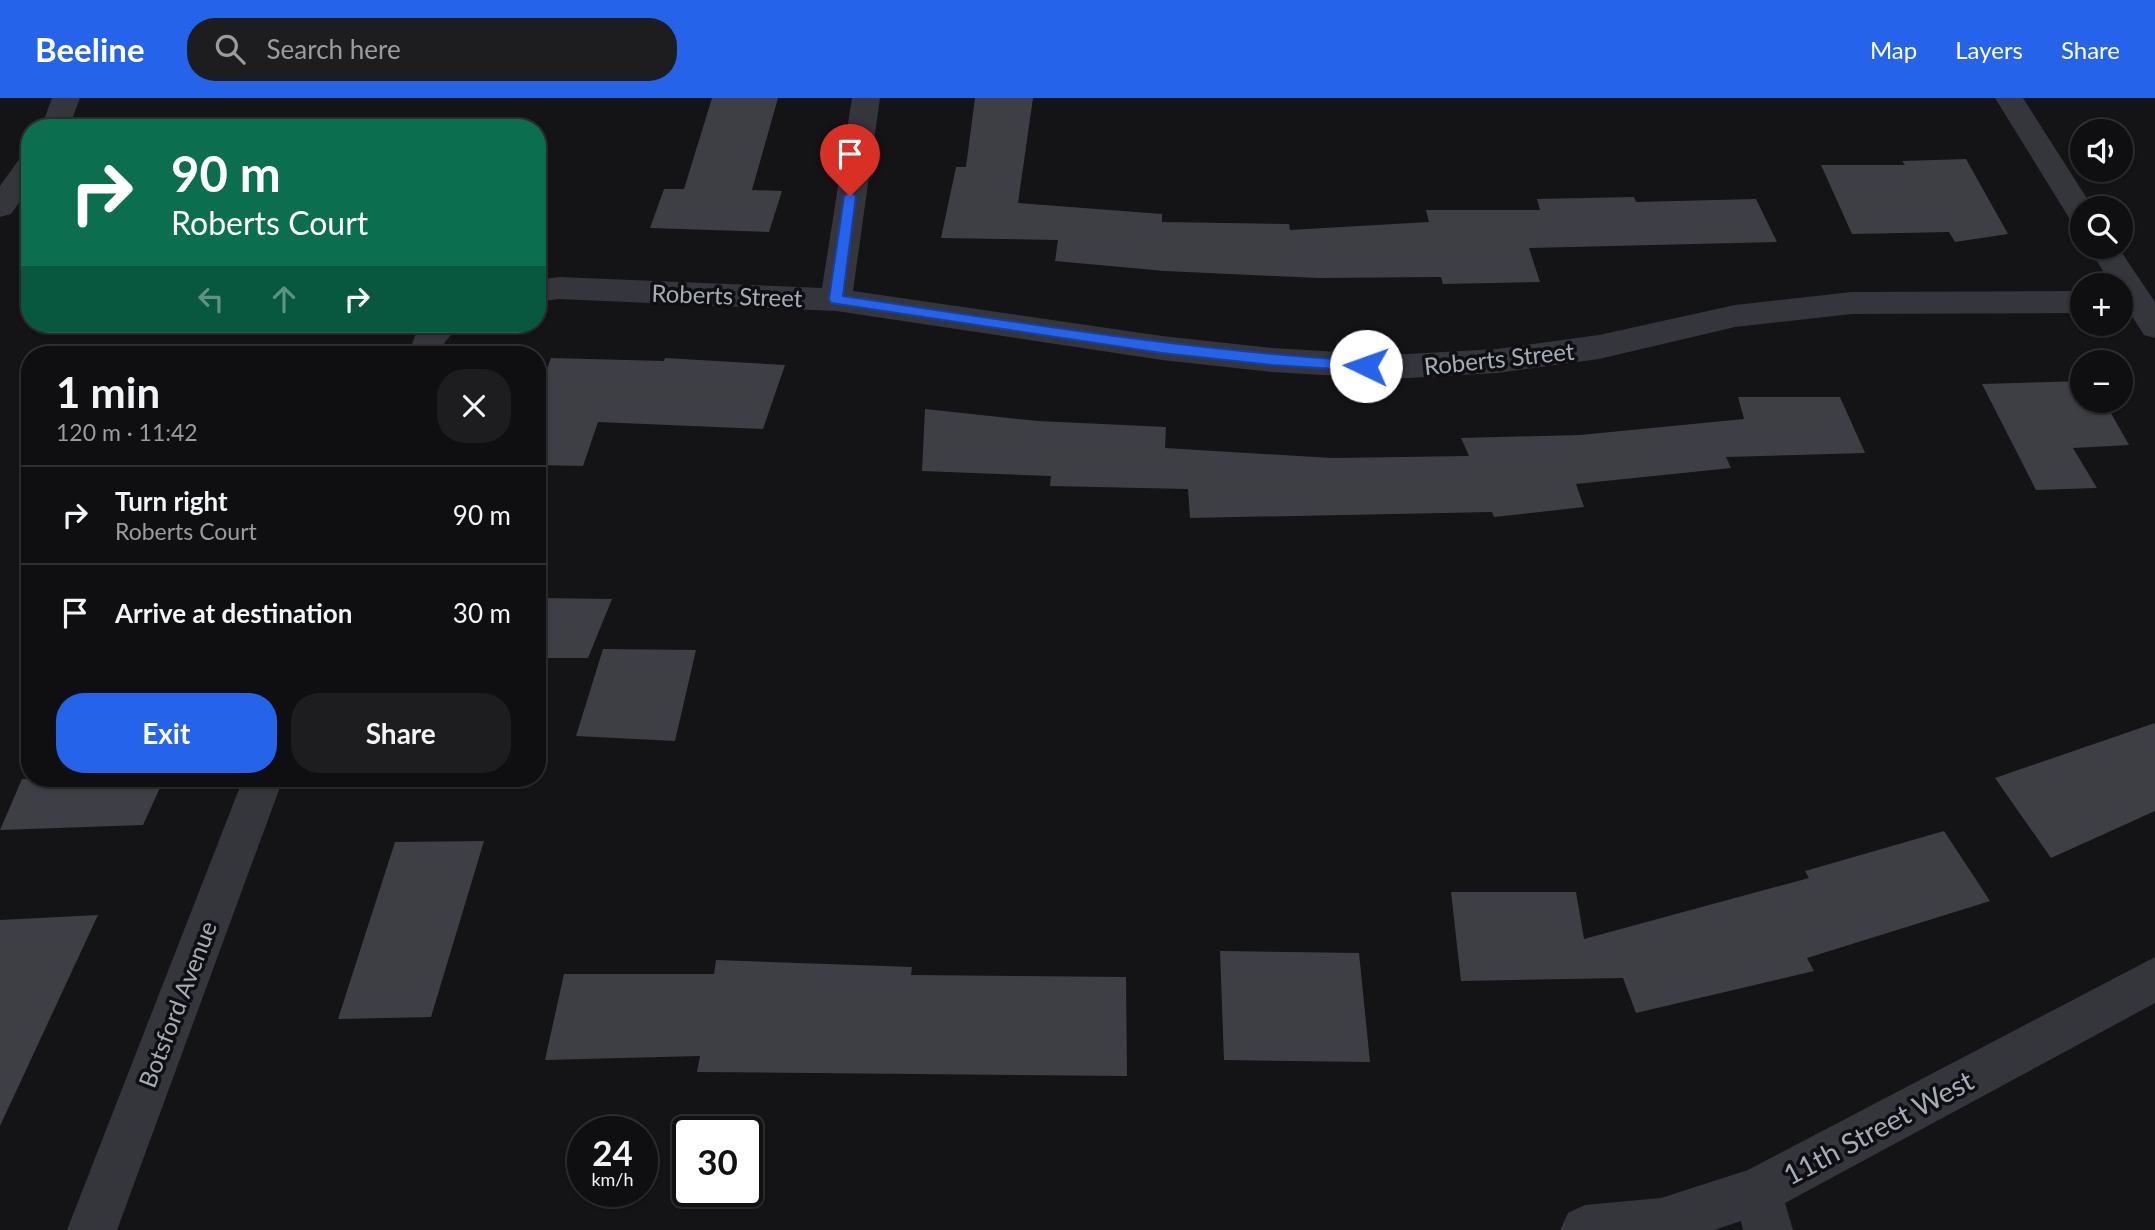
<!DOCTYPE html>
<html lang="en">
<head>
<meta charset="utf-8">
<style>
	body { margin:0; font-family:Lato,sans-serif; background:#1d1d1f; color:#f1f3f6; height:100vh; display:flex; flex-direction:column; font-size:26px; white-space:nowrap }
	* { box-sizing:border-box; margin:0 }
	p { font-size:23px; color:#9b9c9f }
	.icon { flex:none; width:38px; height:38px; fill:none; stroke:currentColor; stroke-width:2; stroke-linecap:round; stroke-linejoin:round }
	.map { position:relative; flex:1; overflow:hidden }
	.drawer { position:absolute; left:21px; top:248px; width:525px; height:441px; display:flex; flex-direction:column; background:#0f0f11; border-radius:28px; box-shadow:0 2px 5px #0004,0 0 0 2px #2f2f31 }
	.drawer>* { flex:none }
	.guide { position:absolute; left:21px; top:21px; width:525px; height:214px; border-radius:28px; box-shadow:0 2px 5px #0004,0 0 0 2px #2f2f31; background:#0b6e4f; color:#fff; overflow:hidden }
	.buttons { position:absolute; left:2070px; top:21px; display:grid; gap:14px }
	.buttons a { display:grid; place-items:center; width:63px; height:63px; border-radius:50%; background:#0f0f11; box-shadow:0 2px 5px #0004,0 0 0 2px #2f2f31; font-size:35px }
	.speed { position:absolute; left:567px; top:1018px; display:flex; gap:14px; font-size:35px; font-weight:700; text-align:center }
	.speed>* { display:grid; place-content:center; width:91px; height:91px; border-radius:50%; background:#0f0f11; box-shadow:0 2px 5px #0004,0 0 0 2px #2f2f31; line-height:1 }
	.speed small { font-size:18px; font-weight:400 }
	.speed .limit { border:4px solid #111; border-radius:10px; background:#fff; color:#111 }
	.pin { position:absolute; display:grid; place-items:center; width:60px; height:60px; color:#fff; margin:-72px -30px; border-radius:50% 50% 50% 0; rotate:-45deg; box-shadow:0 0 7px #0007 }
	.pin .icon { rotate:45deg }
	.me { position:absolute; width:77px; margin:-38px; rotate:273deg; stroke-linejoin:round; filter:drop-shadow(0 0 5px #0008) }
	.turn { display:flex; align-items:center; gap:24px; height:147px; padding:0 35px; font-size:32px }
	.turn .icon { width:91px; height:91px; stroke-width:2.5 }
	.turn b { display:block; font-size:49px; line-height:60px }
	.lanes { display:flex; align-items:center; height:66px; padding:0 35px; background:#0003; justify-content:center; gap:35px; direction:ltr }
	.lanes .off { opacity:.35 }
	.round { display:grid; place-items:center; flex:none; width:74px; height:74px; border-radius:28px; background:#1d1d1f }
	.headline { display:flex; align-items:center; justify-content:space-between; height:119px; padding:0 35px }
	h1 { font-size:42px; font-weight:700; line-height:52px }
	.button { display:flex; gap:14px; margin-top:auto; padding:14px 35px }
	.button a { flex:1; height:80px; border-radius:28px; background:#2563eb; color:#fff; font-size:28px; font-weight:700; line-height:80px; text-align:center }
	.button a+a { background:#1d1d1f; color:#f1f3f6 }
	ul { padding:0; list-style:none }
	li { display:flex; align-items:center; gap:21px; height:98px; padding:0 35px; border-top:2px solid #2f2f31 }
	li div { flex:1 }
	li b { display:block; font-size:26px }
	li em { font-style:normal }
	header { display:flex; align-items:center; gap:42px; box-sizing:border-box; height:98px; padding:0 35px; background:#2563eb; color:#fff }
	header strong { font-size:33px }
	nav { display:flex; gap:38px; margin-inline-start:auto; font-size:24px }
	.search { width:490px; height:63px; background:#1d1d1f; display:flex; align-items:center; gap:18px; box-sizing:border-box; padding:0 24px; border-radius:28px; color:#9b9c9f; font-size:26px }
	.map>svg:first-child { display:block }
	.building { fill:#3e3f44 }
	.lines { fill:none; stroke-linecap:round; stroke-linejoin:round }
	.street { fill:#35363c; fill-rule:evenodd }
	.route { fill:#2563eb; stroke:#184099; stroke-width:2 }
	.labels { text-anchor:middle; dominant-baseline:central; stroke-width:7; stroke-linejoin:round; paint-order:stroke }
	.street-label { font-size:24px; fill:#a5acb8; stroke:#0f0f12 }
	.near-street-label { font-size:28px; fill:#a5acb8; stroke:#0f0f12 }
</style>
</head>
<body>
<header>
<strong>Beeline</strong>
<div class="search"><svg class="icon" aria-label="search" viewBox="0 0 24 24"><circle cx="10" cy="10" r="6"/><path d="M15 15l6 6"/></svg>Search here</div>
<nav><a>Map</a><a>Layers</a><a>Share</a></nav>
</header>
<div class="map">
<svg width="2155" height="1132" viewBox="0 0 2155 1132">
	<rect width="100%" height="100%" fill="#141417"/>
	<!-- building -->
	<path class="building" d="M712 0H778L752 92 782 93 769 134 650 130 664 91H684Z
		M975 0H1033L1018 105 1162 116V124L1289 126 1290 132 1429 124 1426 112H1540L1537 101 1634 99 1636 104 1756 101 1777 144 1529 150 1540 184 1443 186 1441 179 1318 180 1165 173 1055 163 1058 142 941 140 956 69H966Z
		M1966 61 2008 136 1955 144 1949 134 1852 136 1821 67H1905L1902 63Z
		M551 260 664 263 665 260 785 267 763 331 598 324 583 368 537 367V298Z
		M2082 283V303H2104L2129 347 2073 350 2097 390 2036 392 1982 286Z
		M1738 299H1840L1865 355 1726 359 1731 370 1576 386 1584 409 1494 419 1492 414 1190 420 1188 391 1050 388 1051 378 922 373 925 311 1038 323 1166 329 1165 350 1332 360 1469 358 1461 340 1580 337 1744 321Z
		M537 500 612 501 588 560H537Z
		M603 551 696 552 675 643 576 638Z
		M2155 625V713L2051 760 1995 680Z
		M22 681H164L143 727 0 732Z
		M1944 733 1990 803 1807 860 1814 873 1636 915 1623 880 1461 883 1451 794H1576L1584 841 1809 780 1805 773Z
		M484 743 431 919 338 921 395 744Z
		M98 817 0 1028V822Z
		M1220 853 1359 855 1370 964 1224 962Z
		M716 862 912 869 911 877 1126 879 1127 978 697 974 700 958 545 962 564 876H714Z"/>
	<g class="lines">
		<!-- street -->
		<path class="street" d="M52 0H80L69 30H41Z
			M852 0H880L853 193 1162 238 1272 250 1390 257 1497 251 1599 237 1735 207 1852 194 2082 193V215L1852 216 1735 229 1599 261 1497 275 1390 281 1272 274 1162 262 836 213 559 201 537 204V182L559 179 822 190Z
			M1995 0H2023L2093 110H2082V126L2071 123Z
			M30 58V89L11 116 0 119V88L20 60Z
			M2088 149H2118L2155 204V240L2144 237 2121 201V187H2112Z
			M424 226H460L445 244 440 257H408L415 238Z
			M243 681H283L117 1132H67Z
			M2155 859V905L1785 1105 1793 1132H1743L1741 1123 1714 1132H1560L1568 1115 1585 1107 1661 1100 1748 1072Z"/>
	</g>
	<!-- route -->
	<path class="route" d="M850 94 856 98 843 198C1017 224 1190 253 1366 263L1373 268 1366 273 1272 267 1162 255 831 205 829 201 844 98Z"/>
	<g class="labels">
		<!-- street labels -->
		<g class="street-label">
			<text transform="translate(727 197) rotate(2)">Roberts Street</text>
			<text transform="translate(1499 260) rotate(-6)">Roberts Street</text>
			<text transform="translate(177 906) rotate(-69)">Botsford Avenue</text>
		</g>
		<!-- near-street labels -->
		<g class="near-street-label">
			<text transform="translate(1878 1029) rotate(-28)">11th Street West</text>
		</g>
	</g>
</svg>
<div class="buttons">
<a><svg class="icon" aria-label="sound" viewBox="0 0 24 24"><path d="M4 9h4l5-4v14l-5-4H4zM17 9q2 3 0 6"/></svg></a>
<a><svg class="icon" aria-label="search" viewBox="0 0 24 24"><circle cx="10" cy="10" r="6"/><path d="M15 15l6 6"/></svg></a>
<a>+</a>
<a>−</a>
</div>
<div class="speed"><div>24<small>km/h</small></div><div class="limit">30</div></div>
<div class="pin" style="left:850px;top:98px;background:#d93025"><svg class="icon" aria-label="arrive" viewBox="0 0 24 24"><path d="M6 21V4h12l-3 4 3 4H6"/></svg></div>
<svg class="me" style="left:1366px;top:268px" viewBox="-20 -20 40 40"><circle r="19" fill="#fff"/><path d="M0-13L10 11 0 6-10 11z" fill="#2563eb"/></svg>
<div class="guide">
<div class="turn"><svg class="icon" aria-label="right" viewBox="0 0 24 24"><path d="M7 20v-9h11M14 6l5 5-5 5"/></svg><div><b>90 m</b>Roberts Court</div></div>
<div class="lanes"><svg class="icon off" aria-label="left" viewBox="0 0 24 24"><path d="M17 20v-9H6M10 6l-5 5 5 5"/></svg><svg class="icon off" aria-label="ahead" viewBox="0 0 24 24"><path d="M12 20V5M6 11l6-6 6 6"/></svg><svg class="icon" aria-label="right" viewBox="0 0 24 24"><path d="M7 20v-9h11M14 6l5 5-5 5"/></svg></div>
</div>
<section class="drawer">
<div class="headline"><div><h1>1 min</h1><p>120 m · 11:42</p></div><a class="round"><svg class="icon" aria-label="close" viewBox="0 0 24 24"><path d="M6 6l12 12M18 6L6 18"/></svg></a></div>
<ul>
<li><svg class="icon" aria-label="right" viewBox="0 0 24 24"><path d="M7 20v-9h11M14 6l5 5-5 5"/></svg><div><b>Turn right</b><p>Roberts Court</p></div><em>90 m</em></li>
<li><svg class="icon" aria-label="arrive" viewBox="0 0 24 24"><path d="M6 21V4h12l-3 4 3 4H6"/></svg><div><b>Arrive at destination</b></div><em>30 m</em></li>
</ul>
<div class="button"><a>Exit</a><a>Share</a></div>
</section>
</div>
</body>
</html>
